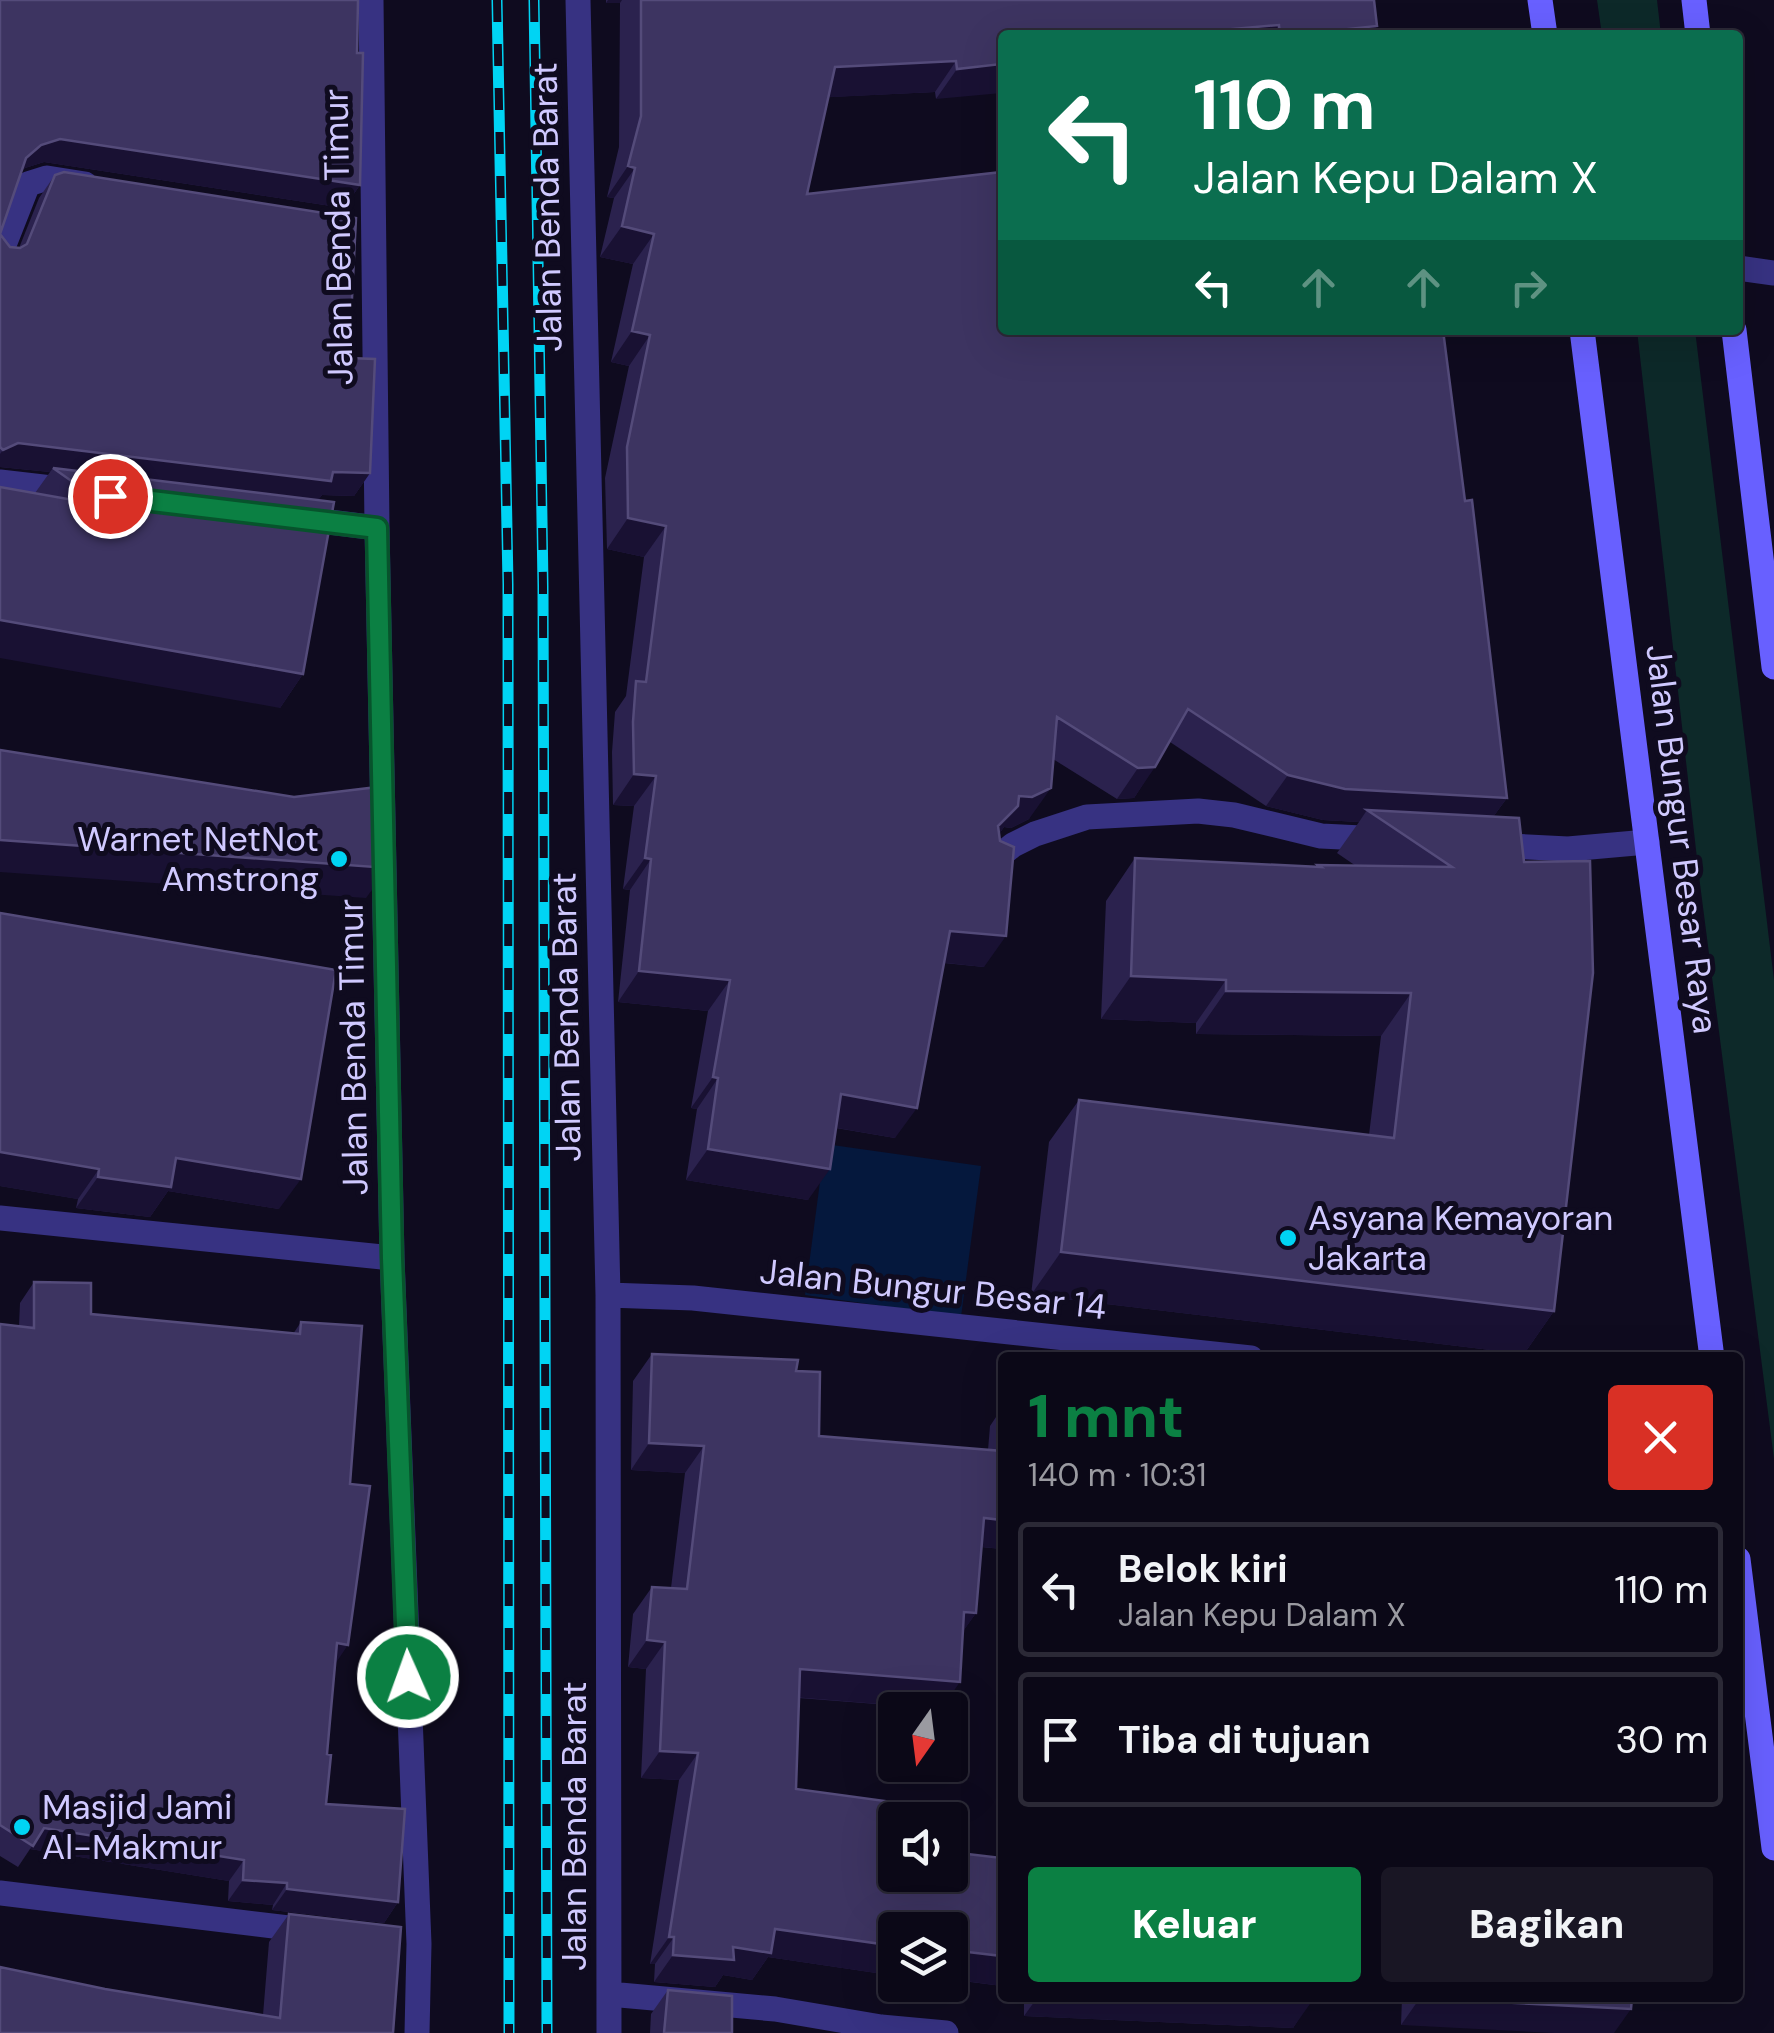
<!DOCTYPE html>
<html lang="id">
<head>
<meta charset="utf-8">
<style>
	body { margin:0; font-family:"DM Sans",sans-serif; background:#191624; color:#f1f3f6; height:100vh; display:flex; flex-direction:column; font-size:38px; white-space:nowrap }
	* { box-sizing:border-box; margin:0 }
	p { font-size:32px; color:#9a9aa1 }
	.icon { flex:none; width:55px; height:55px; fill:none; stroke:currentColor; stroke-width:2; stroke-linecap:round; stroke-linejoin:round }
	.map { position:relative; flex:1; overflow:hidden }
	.details { position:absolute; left:998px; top:1352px; width:745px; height:650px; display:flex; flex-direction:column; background:#0b0817; border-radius:10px; box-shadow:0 10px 40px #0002,0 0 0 2px #2b2936 }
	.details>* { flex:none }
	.hud { position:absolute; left:998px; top:30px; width:745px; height:305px; border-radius:10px; box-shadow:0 10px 40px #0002,0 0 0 2px #2b2936; background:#0b6e4f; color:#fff; overflow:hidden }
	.needle { width:65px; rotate:194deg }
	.buttons { position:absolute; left:878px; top:1692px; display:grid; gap:20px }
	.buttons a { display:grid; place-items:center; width:90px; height:90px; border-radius:10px; background:#0b0817; box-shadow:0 10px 40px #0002,0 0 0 2px #2b2936; font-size:50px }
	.pin { position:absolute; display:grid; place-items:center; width:85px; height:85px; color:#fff; margin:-42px; border:5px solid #fff; border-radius:50%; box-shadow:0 2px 10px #0007 }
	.me { position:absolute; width:110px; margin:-55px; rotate:358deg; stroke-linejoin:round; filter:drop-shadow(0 0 8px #0008) }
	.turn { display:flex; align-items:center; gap:35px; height:210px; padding:0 30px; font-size:45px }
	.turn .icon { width:130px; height:130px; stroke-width:2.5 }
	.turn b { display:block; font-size:70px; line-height:85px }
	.lanes { display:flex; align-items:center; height:95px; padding:0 30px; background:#0003; justify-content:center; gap:50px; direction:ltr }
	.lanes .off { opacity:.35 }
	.round { display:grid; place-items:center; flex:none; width:105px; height:105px; border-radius:10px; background:#191624 }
	.overview { display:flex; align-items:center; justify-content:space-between; height:170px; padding:0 30px }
	h1 { font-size:60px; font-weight:800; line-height:75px; color:#0b8043 }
	.primary-button { display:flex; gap:20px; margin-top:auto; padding:20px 30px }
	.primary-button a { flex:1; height:115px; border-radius:10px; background:#0b8043; color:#fff; font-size:40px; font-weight:800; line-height:115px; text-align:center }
	.primary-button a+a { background:#191624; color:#f1f3f6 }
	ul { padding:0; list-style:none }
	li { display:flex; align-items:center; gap:30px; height:135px; margin:0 20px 15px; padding:0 10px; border:5px solid #2b2936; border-radius:10px }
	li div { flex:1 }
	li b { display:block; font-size:38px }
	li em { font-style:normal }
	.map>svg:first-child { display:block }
	.green { fill:#0d2929 }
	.water { fill:#05183d }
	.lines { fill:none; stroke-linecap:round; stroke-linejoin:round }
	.minor { stroke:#373282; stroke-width:25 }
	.secondary { stroke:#6860ff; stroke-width:25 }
	.rail-casing { stroke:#00d4f4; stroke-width:11 }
	.rail { stroke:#0f0b1f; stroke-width:8; stroke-dasharray:22; stroke-linecap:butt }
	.wall { fill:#2b224e }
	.shaded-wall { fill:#191133 }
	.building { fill:#3d3461; stroke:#544b7a; stroke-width:2.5 }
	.route-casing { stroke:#07532c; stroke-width:25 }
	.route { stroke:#0b8043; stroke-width:18 }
	.poi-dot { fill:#00d4f4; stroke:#0f0b1f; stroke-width:4 }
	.labels { text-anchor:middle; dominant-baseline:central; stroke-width:10; stroke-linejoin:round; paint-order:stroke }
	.street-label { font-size:35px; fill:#d0c9ff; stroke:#0f0b1f }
	.poi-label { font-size:35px; fill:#d0c9ff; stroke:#0f0b1f; text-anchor:start }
</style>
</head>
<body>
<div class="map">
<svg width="1774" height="2033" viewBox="0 0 1774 2033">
	<rect width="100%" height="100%" fill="#0f0b1f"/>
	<!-- green -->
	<path class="green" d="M1597 0H1657L1661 35H1602Z
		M1637 330H1695L1774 980V1459L1699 876Z"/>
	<!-- water -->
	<path class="water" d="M825 1144 981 1166 961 1317 805 1295Z"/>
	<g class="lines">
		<!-- minor -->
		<path class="minor" d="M371 0 377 528 392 1258 419 1944 417 2033
			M578 0 608 1295 609 2033
			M0 255 28 184 47 178 85 184
			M1738 268 1774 273
			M0 482 69 490
			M298 518 377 528
			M1492 845 1568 849 1647 842
			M992 862 1013 845 1035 834 1087 817 1198 811 1234 815 1321 836 1382 839
			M0 1218 392 1258
			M608 1295 693 1298 1251 1358
			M0 1893 314 1931
			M609 1994 775 2009 881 2027 946 2033"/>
		<!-- secondary -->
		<path class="secondary" d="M1540 0 1545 35
			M1694 0 1698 35
			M1582 330 1712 1358
			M1734 330 1774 667
			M1738 1559 1774 1848"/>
		<!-- rail casing -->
		<g class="rail-casing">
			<path id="rail" d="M497 0 508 584 509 2033
				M534 0 543 586 547 2033"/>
		</g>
		<!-- rail -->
		<use href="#rail" class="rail"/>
	</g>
	<!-- wall -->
	<path class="wall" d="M0 0 357 53 360 185 344 208 44 162 25 168 22 170 0 234 10 247 19 248 39 198 55 175 349 358 370 473 354 496 322 495 318 500 303 674 280 708 35 493 50 472 0 467Z
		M606 0H1374L1371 35H1002L936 99 935 92 829 97 807 194 1465 501 1507 798 1493 817 1554 1311 1524 1354 1031 1295 1049 1142 1079 1100 1369 1135 1381 1036 1196 1034V1023L1101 1019 1106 901 1135 858 1317 867 1318 865 1356 866 1337 853 1359 822 1323 820 1266 806 1170 742 1134 798 1117 799 1053 759 1029 819 1011 828 1004 827 999 834 984 967 944 963 895 1138 836 1128 808 1200 686 1180 697 1109 691 1108 708 1011 618 1002 630 890 623 889 634 806 613 805 612 752 615 712 626 696 644 557 607 549 605 478 629 366 611 362 633 264 600 257 614 198 607 197 619 147 620 3H606Z
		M0 913 279 1209 168 1191 150 1217 76 1208 78 1199 0 1186Z
		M34 1282 91 1314 293 1334 301 1322 336 1662 327 1754 326 1804 398 1902 384 1923 272 1910 273 1905 228 1901 229 1881 30 1849 18 1867 0 1856V1324L19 1326 20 1303Z
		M652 1354 796 1371 819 1436 988 1450 990 1426 1002 1408V1549L981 1547 976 1613 963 1631 941 1709 799 1698 796 1789 895 1875 1002 1858V1986L892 1972 890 1975 768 1957 752 1980 723 1975 715 1987 654 1982 655 1964H650L679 1780 641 1778 646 1669 628 1667 633 1614 652 1587 671 1588 685 1473 631 1470 633 1381Z
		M289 1914 393 2033H0L105 1989 263 2015 269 1942Z
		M668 1990 732 2033H650L651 2014Z
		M1024 1998H1312L1293 2028 1024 2016Z
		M1402 1998H1632L1401 2025Z"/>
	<!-- shaded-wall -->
	<path class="shaded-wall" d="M608 0H622L620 3H606Z
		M1279 25 1272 35H1166Z
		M1377 26 1371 35H1292Z
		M956 61 935 92 814 98 835 67Z
		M1002 64V93L936 99 957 69Z
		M60 139 360 185 344 208 44 162 25 168 10 181 26 158 41 145Z
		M628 166 635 168 614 198 607 197Z
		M622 226 654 234 633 264 600 257Z
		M632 331 650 335 629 366 611 362Z
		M18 443 333 472 370 473 354 496 322 495 315 504 53 468 50 472 0 467V454L3 450Z
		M628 518 666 526 644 557 607 549Z
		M0 620 303 674 280 708 0 658Z
		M1155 767 1134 798 1117 799 1138 768Z
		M634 774 656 776 634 806 613 805Z
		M1288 775 1507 798 1485 828 1367 810 1359 822 1323 820 1266 806Z
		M1051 788 1029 819 1011 828 1004 827 997 837 977 857 1019 796Z
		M0 840 388 868 366 898 0 872Z
		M645 858 651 859 630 890 623 889Z
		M950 931 1006 936 984 967 928 961Z
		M639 971 730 980 708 1011 618 1002Z
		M1131 976 1226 980 1196 1023 1101 1019Z
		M1226 991 1411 993 1381 1036 1196 1034Z
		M713 1077 718 1078 697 1109 691 1108Z
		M841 1094 917 1108 895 1138 820 1125Z
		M708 1149 830 1169 808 1200 686 1180Z
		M0 1152 99 1169 78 1199 0 1186Z
		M176 1158 301 1179 279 1209 168 1191 150 1217 76 1208 98 1177Z
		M1061 1252 1554 1311 1524 1354 1031 1295Z
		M649 1443 704 1446 685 1473 631 1470Z
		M984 1518 1002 1520V1549L965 1545Z
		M964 1612 976 1613 957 1640Z
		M647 1640 665 1642 646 1669 628 1667Z
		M337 1643 348 1645 333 1667Z
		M800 1669 960 1682 941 1709 781 1696Z
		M660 1751 698 1753 679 1780 641 1778Z
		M44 1828 244 1860 229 1881 30 1849Z
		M243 1880 287 1883 273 1905 228 1901Z
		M287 1889 398 1902 384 1923 272 1910Z
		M775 1929 895 1946V1973L892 1972 890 1975 768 1957 752 1980 723 1975 715 1987 654 1982 673 1955 733 1947Z
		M669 1937H674L655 1964H650Z
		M950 1950 1002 1956V1986L950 1979Z
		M1037 1998H1235L1312 2001 1293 2028 1024 2016Z
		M1420 1998 1631 2009 1614 2033H1554L1401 2025Z"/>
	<!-- building -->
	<path class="building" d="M0 0H358L357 53H363L360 185 60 139 41 145 26 158 0 234 10 247 20 248 27 244 55 175 64 172 356 218 349 358 375 359 370 473 333 472 331 481 18 443 3 450 0 447Z
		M641 0H1374L1377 26 1292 35H1280L1279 25 1166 35H1002V64L957 69 956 61 835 67 807 194 1002 172V330H1443L1465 501 1472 500 1507 798 1345 789 1288 775 1188 709 1155 767 1138 768 1057 717 1051 788 1032 797 1019 796 1018 806 998 826 1000 841 1014 847 1006 936 950 931 917 1108 841 1094 830 1169 708 1149 718 1078 713 1077 730 980 639 971 651 859 645 858 656 776 634 774 633 722 636 681 646 682 666 526 628 518 627 447 650 335 632 331 654 234 622 226 635 168 628 166 641 116Z
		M53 468 334 502 303 674 0 620V487L107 506Z
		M0 750 294 797 386 786 388 868 0 840Z
		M1367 810 1519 818 1524 862 1590 861 1593 973 1554 1311 1061 1252 1079 1100 1394 1138 1411 993 1226 991V980L1131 976 1135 858 1321 867 1318 865 1452 867Z
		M0 913 336 970 301 1179 176 1158 171 1187 98 1177 99 1169 0 1152Z
		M34 1282 91 1283V1314L300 1334 301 1322 362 1326 350 1484 370 1486 348 1645 337 1643 327 1754 331 1755 326 1804 405 1809 398 1902 287 1889V1883L243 1880 244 1860 44 1828 33 1846 0 1825V1324L34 1328Z
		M652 1354 798 1360 796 1371 820 1372 819 1436 1002 1451V1520L984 1518 976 1613 964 1612 960 1682 800 1669 796 1789 929 1807 927 1820H895V1875H950V1852L1002 1858V1956L950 1950V1930H895V1946L775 1929 771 1953 733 1947 734 1960 673 1955 674 1937H669L698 1753 660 1751 665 1642 647 1640 652 1587 687 1589 704 1446 649 1443Z
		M289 1914 401 1927 393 2033H0V1967L105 1989 280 2018Z
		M668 1990 732 1996V2033H664Z
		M1235 1998H1312V2001Z
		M1420 1998H1632L1631 2009Z"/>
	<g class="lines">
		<!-- route casing -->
		<g class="route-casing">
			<path id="route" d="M110 496 377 528 392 1258 408 1677"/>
		</g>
		<!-- route -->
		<use href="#route" class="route"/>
	</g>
	<!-- markers -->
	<g class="poi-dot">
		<circle cx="339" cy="859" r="10"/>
		<circle cx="1288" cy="1238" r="10"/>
		<circle cx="22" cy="1827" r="10"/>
	</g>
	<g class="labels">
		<!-- street labels -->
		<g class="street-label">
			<text transform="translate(547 207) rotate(-91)">Jalan Benda Barat</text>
			<text transform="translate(338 237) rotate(-91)">Jalan Benda Timur</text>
			<text transform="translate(1682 839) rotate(83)">Jalan Bungur Besar Raya</text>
			<text transform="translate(566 1017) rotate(-91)">Jalan Benda Barat</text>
			<text transform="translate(353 1047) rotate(-91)">Jalan Benda Timur</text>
			<text transform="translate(933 1289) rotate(6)">Jalan Bungur Besar 14</text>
			<text transform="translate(574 1826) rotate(-90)">Jalan Benda Barat</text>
		</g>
		<!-- poi labels -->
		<g class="poi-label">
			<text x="319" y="839" text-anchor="end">Warnet NetNot<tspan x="319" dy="40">Amstrong</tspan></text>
			<text x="1308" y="1218">Asyana Kemayoran<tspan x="1308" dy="40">Jakarta</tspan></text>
			<text x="42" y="1807">Masjid Jami<tspan x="42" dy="40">Al-Makmur</tspan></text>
		</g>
	</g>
</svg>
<div class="buttons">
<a><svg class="needle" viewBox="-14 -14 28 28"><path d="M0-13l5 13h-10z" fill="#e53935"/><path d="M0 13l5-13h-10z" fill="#9a9aa1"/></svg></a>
<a><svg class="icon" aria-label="sound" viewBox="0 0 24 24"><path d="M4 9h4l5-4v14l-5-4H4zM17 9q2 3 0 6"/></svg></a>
<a><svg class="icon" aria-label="layers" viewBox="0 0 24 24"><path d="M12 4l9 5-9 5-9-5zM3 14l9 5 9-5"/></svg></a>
</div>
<div class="pin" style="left:110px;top:496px;background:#d93025"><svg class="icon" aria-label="arrive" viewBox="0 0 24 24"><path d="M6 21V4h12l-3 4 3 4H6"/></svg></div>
<svg class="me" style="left:408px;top:1677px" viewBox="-20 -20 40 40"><circle r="17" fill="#0b8043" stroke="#fff" stroke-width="3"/><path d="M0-11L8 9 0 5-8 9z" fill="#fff"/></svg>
<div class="hud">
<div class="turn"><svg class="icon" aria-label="left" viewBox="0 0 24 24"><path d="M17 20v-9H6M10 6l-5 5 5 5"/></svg><div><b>110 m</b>Jalan Kepu Dalam X</div></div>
<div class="lanes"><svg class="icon" aria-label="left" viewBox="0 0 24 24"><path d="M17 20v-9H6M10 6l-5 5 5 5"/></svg><svg class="icon off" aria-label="ahead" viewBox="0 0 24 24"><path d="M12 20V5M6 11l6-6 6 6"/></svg><svg class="icon off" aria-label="ahead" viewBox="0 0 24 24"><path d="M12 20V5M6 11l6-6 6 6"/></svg><svg class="icon off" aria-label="right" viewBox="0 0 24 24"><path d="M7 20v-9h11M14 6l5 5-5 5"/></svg></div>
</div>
<section class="details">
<div class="overview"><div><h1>1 mnt</h1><p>140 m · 10:31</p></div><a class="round" style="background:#d93025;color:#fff"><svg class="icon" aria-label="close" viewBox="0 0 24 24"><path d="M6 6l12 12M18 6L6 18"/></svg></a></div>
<ul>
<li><svg class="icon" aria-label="left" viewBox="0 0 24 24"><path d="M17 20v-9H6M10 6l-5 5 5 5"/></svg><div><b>Belok kiri</b><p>Jalan Kepu Dalam X</p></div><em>110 m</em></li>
<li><svg class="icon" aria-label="arrive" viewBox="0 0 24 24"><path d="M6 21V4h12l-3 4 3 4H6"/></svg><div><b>Tiba di tujuan</b></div><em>30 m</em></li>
</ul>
<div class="primary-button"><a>Keluar</a><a>Bagikan</a></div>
</section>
</div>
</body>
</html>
